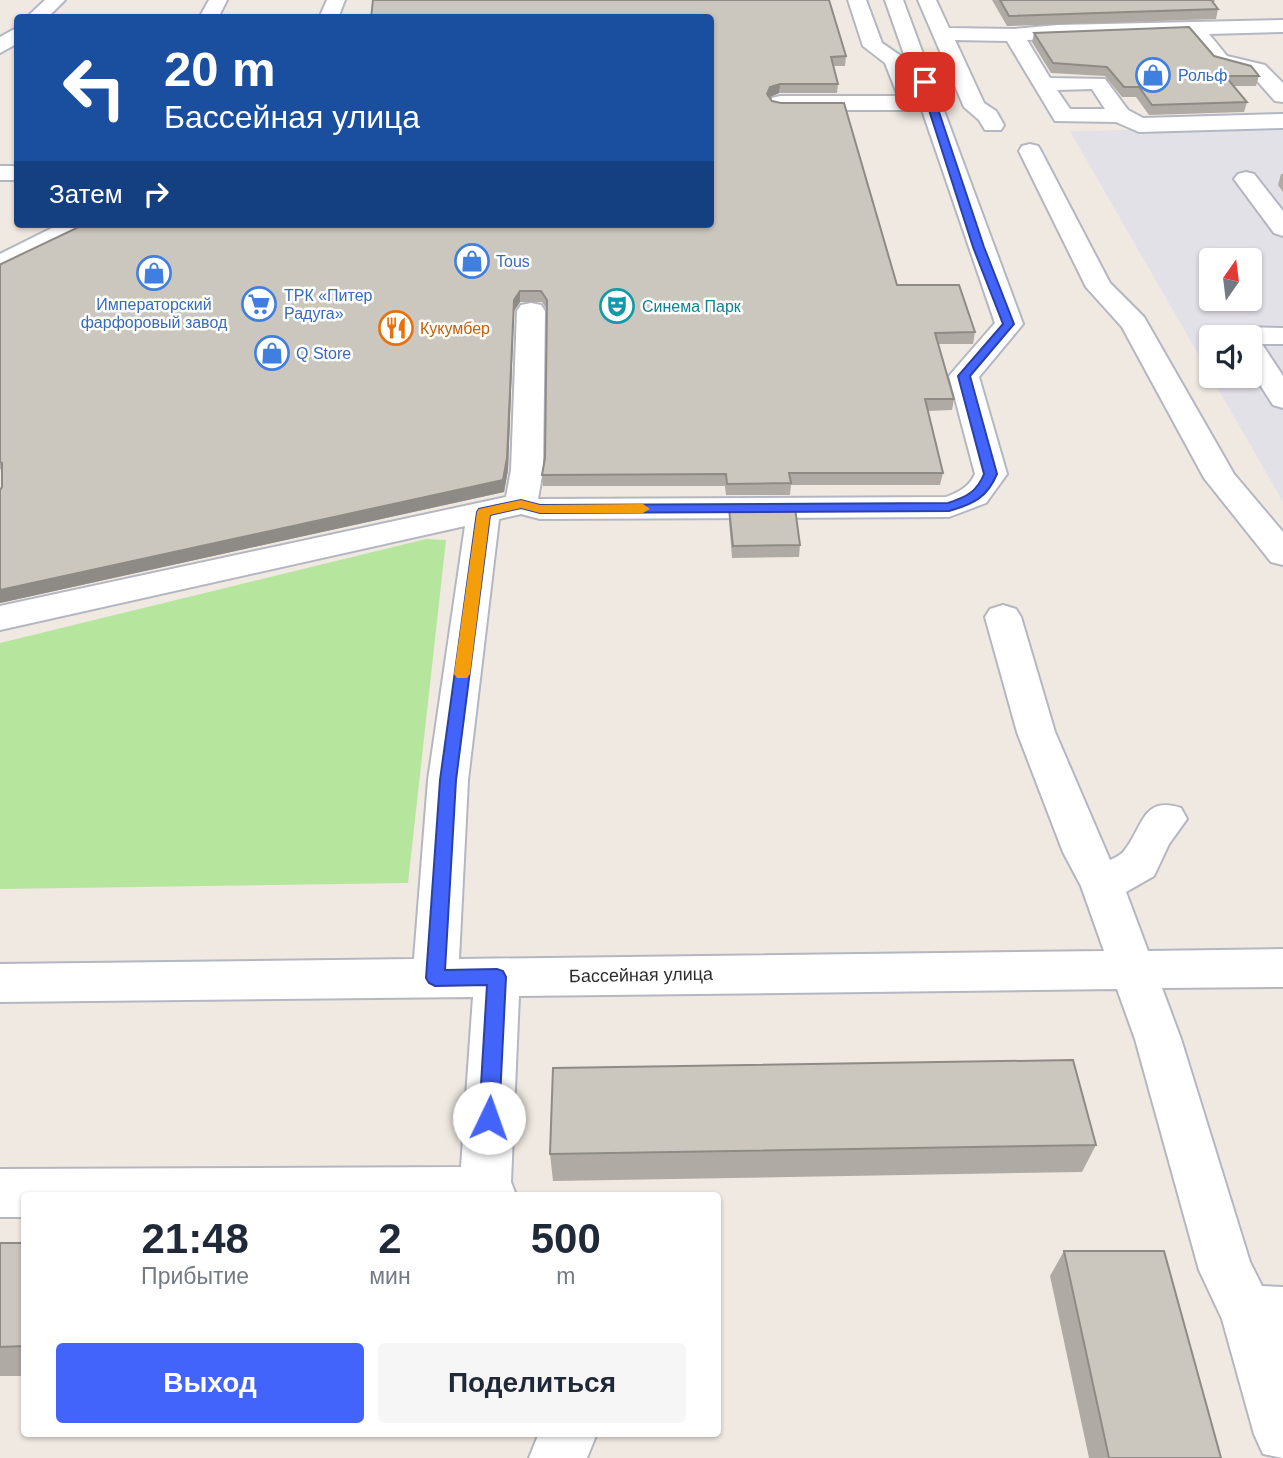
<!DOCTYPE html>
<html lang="ru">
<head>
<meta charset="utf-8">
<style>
	body { margin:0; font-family:Helvetica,sans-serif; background:#f6f6f7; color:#1f2937; height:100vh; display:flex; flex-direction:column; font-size:26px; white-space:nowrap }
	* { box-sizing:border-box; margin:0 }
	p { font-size:23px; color:#747a83 }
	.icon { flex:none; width:38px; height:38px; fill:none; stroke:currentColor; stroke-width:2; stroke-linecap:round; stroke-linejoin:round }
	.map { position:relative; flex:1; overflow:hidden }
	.drawer { position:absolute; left:21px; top:1192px; width:700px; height:245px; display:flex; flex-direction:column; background:#fff; border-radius:7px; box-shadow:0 2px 5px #0004 }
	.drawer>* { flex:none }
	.banner { position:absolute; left:14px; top:14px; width:700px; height:214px; border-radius:7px; box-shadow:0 2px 5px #0004; background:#1a4fa0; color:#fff; overflow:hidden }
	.needle { width:46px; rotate:14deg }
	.buttons { position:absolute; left:1199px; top:248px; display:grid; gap:14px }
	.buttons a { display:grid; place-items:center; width:63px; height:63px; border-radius:7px; background:#fff; box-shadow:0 2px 5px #0004; font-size:35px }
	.pin { position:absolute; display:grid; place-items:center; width:60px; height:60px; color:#fff; margin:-30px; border-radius:14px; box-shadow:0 4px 10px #0006 }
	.me { position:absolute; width:77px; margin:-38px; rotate:3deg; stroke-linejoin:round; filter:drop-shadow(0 0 5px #0008) }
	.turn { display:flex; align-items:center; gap:24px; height:147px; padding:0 35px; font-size:32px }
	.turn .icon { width:91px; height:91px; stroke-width:2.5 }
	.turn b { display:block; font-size:49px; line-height:60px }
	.then { display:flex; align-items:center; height:66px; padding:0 35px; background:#0003; gap:14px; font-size:26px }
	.eta { display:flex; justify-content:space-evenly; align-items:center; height:119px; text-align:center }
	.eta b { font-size:42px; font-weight:600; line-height:49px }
	.cta { display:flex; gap:14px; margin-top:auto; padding:14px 35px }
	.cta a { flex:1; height:80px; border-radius:7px; background:#4264fb; color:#fff; font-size:28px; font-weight:600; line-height:80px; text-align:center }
	.cta a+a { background:#f6f6f7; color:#1f2937 }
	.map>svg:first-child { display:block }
	.industrial { fill:#e3e1e8; fill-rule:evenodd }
	.green { fill:#b6e59e }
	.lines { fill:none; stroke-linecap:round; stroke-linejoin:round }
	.minor-casing { stroke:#b4b7c1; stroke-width:4 }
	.minor { fill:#fff; fill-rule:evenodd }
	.wall { fill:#afaba4 }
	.shaded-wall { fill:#8e8b86 }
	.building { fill:#cbc7bf; stroke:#8e8b86; stroke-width:2 }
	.route { fill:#4264fb; stroke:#2b41a3; stroke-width:2 }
	.slow { fill:#f59e0b }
	.labels { text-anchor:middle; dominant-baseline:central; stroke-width:5; stroke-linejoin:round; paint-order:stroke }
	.far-shop-label { font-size:16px; fill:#366cbe; stroke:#fff; text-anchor:start }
	.far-culture-label { font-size:16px; fill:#0d838f; stroke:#fff; text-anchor:start }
	.far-food-label { font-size:16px; fill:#c56008; stroke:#fff; text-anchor:start }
	.street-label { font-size:18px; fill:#2e2e2e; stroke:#fff }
</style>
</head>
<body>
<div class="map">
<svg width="1283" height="1458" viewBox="0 0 1283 1458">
	<rect width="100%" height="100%" fill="#efe9e1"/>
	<!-- industrial -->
	<path class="industrial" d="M1283 127V502L1070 131ZM1211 261H1250V299H1211ZM1211 338H1250V376H1211Z"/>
	<!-- green -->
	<path class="green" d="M426 539 446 540 408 883 0 889V643Z"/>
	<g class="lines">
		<!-- minor casing -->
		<g class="minor-casing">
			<path id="minor" d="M45 0H65L47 18H26Z
				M209 0H227L218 18H199Z
				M327 0H345L338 18H319Z
				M848 0H866L882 43 901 56 913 80 885 0H903L1023 324 979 377 1007 474 986 503 949 517 540 519 521 514 499 519 468 780 459 959 1104 951 1081 886 1063 852 1017 732 985 617 990 609 1003 605 1016 609 1021 617 1055 732 1110 860C1115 858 1121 855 1124 851 1143 828 1142 795 1181 808L1187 819 1169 844 1154 876 1126 892 1148 951 1283 949V987L1162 988 1181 1039 1250 1262 1262 1286 1283 1287V1458L1263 1454 1254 1434 1222 1319 1199 1270 1135 1039 1117 989 519 996 511 1182 516 1195H24V1217H0V1169L461 1167 473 997 0 1002V964L414 959 428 780 465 526 0 630V606L506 497 511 470 517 311 521 305 531 303 541 305 545 311 543 470 538 499 946 497C959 492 969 487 975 474L949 376 995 323 922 110H780L772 108 769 103 772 98 780 96H898L885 63 863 46Z
				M918 0H936L949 28 1014 29 1058 25 1283 20V32L1209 34 1227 56 1265 65 1283 83V102L1275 101 1251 74 1213 64 1188 34 1027 40 1050 78 1105 79 1128 110 1143 118 1283 114V128L1139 132 1116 122 1055 121 1007 41 955 40 984 103 996 111 1004 125 1001 130H985L979 120 964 107ZM1092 89 1105 109H1070L1057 90Z
				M18 27V43L0 53V37Z
				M1030 144 1038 146 1041 151 1110 283 1144 317 1234 474 1283 532V565L1271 562 1204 478 1122 327 1086 287 1019 151 1022 146Z
				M0 166H18V180H0Z
				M1246 172 1254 174 1283 211V236L1274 233 1234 179 1238 174Z
				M60 224H96C93 230 11 269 0 272V254Z
				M1241 327 1283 328V344H1262L1283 376V408L1273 405 1250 369V338H1229L1227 335 1231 329Z
				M539 1433H597L587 1458H529Z"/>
		</g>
		<!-- minor -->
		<use href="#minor" class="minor"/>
	</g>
	<!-- wall -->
	<path class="wall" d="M992 0H1215L1214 3 1218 9 1216 19 1007 26Z
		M710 18 846 56 845 66H833L838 84 837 93H779L770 97 897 285 975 332 973 344H938L954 399 952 410 928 411 943 473 940 485H791L790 495H726L725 486H543L542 475 545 458 547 310 542 302H520L514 311 508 470 504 492 0 603V490L2 487V470L0 469V265L710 224Z
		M1034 33 1214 56 1259 76 1256 86H1233L1247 102 1244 112 1149 115 1136 97H1122L1105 76 1051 73 1032 42Z
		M1281 174H1283V192L1278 185Z
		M729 509 800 545 799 557 732 558 729 521Z
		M1096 1145 1082 1172 553 1181 550 1154Z
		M0 1243H24V1376H0Z
		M1064 1251 1221 1458H1089L1050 1276Z"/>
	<!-- shaded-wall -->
	<path class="shaded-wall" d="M780 84 779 93 770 97 767 104V94L770 87Z
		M520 291V302L514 311 508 470 504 492 0 603V590L514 300Z"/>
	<!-- building -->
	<path class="building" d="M373 0H829L846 56 831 57 838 84H780L770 87 767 94 772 101 781 103H844L897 285H959L975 332 935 333 954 399H925L943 473H789L791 483 727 484 726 474 542 475 545 458 547 300 541 291H520L514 300 507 458 503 480 0 590V490L2 487V463L0 462V265L1 264 85 224H710V18H371Z
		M1000 0H1211L1218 9 1009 16Z
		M1189 27 1214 56 1251 66 1259 76H1225L1247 102 1152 105 1139 87H1124L1107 67 1053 63 1034 33Z
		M795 508 800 545 733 546 729 509Z
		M1073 1060 1096 1145 550 1154 553 1068Z
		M0 1243H24V1346L0 1347Z
		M1064 1251H1164L1221 1458H1109Z"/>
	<!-- route -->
	<path class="route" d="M925 79 929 82 984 247 1014 324 970 376 997 474C987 498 973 504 949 511L540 513 521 508 490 515 456 780 445 970 497 969 503 971 506 977 499 1118 496 1124 489 1127 482 1124 479 1118 487 985 435 986 429 983 426 978 440 780 477 512 479 509 521 500 540 505 948 503C966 497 977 492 984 474L958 376 1003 324 973 247 920 82Z"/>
	<!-- slow -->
	<path class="slow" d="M521 500 540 505 643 504 650 509 643 513H540L521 508 490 515 470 674 467 678H457L454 674 477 512 479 509Z"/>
	<!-- icons -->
	<defs>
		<g id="shop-ring" transform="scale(1.75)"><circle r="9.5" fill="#fff" stroke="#3f7fe0" stroke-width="1.5"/><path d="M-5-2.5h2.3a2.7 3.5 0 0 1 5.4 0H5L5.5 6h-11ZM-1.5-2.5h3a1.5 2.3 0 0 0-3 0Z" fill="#3f7fe0"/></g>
		<g id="supermarket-ring" transform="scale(1.75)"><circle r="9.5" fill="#fff" stroke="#3f7fe0" stroke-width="1.5"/><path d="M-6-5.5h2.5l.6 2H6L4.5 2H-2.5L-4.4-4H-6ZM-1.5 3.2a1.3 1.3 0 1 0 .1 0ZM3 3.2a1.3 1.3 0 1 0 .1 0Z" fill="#3f7fe0"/></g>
		<g id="theatre-ring" transform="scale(1.75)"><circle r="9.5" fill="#fff" stroke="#0f9aa8" stroke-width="1.5"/><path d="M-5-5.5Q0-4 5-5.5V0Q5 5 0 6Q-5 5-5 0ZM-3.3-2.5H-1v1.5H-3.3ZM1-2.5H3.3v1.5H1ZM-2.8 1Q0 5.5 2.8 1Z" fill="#0f9aa8"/></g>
		<g id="restaurant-ring" transform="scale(1.75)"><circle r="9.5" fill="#fff" stroke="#e8710a" stroke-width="1.5"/><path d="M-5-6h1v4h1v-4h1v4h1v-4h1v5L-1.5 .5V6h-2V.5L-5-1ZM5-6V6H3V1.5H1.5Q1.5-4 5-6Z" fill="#e8710a"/></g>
	</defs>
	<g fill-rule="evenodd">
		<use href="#shop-ring" x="1153" y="75"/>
		<use href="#shop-ring" x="472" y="261"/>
		<use href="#shop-ring" x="154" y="273"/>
		<use href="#supermarket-ring" x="259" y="304"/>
		<use href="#theatre-ring" x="617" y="306"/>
		<use href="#restaurant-ring" x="396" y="328"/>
		<use href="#shop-ring" x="272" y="353"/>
	</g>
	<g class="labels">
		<!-- far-shop labels -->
		<g class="far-shop-label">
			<text x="1178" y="75">Рольф</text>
			<text x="496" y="261">Tous</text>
			<text x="284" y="295">ТРК «Питер<tspan x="284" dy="18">Радуга»</tspan></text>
			<text x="154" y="304" text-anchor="middle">Императорский<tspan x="154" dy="18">фарфоровый завод</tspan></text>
			<text x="296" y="353">Q Store</text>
		</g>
		<!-- far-culture labels -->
		<g class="far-culture-label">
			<text x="642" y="306">Синема Парк</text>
		</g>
		<!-- far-food labels -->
		<g class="far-food-label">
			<text x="420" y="328">Кукумбер</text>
		</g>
		<!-- street labels -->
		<g class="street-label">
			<text transform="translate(641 975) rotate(-1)">Бассейная улица</text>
		</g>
	</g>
</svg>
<div class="buttons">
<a><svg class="needle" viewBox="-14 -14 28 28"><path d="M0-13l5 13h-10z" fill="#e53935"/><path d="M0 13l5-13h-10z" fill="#747a83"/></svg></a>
<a><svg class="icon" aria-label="sound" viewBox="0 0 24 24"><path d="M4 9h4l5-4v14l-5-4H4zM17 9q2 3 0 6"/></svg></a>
</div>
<div class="pin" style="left:925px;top:82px;background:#d93025"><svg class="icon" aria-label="arrive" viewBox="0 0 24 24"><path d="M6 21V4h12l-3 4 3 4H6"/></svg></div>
<svg class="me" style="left:489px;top:1118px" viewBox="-20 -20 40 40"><circle r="19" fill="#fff"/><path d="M0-13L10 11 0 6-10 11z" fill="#4264fb"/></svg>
<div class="banner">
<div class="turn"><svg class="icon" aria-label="left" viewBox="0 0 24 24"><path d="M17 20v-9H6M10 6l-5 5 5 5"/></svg><div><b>20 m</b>Бассейная улица</div></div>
<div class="then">Затем<svg class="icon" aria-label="right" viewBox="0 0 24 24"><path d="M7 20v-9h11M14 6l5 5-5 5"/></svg></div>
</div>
<section class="drawer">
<div class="eta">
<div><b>21:48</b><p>Прибытие</p></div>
<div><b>2</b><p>мин</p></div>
<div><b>500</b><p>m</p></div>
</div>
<div class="cta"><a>Выход</a><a>Поделиться</a></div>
</section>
</div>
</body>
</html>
